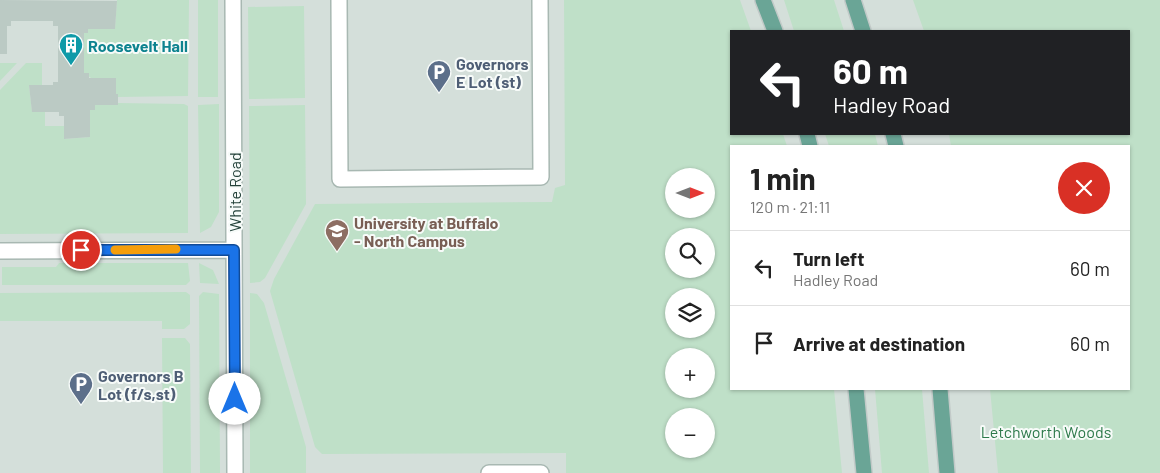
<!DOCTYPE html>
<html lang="en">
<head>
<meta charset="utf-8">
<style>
	body { margin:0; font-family:Barlow,sans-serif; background:#f6f6f6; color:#222; height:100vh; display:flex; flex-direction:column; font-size:19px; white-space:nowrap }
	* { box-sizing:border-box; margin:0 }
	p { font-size:16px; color:#767676 }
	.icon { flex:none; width:28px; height:28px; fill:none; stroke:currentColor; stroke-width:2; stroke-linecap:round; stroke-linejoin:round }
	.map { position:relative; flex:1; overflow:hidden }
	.sheet { position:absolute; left:730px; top:145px; width:400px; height:245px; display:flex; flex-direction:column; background:#fff; border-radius:0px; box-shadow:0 1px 4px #0004 }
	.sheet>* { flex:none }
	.hud { position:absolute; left:730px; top:30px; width:400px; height:105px; border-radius:0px; box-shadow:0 1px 4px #0004; background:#202124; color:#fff; overflow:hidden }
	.needle { width:32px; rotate:90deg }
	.controls { position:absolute; left:665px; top:168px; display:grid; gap:10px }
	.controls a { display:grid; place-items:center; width:50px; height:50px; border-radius:50%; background:#fff; box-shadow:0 1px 4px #0004; font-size:25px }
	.pin { position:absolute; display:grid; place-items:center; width:42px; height:42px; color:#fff; margin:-21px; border:2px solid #fff; border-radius:50%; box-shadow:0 1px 5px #0007 }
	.me { position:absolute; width:55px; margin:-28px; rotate:0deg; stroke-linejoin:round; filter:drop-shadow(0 0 4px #0008) }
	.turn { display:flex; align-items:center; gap:18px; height:105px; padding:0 20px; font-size:22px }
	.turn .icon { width:65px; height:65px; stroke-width:2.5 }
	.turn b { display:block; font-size:35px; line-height:42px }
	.round { display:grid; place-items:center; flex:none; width:52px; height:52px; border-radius:26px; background:#f6f6f6 }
	.overview { display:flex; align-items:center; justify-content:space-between; height:85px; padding:0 20px }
	h1 { font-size:30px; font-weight:700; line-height:38px }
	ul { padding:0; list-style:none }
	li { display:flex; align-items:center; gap:15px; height:75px; padding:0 20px; border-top:1px solid #e0e0e0 }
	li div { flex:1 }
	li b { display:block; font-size:19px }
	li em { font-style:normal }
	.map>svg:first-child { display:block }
	.built { fill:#d4dfda; fill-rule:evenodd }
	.green { fill:#bfe0c8; fill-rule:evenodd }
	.building { fill:#bbcac4 }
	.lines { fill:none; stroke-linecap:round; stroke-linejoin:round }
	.minor-casing { stroke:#a8b8b2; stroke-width:18 }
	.major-casing { stroke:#c2cac8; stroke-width:18 }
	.minor { stroke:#fff; stroke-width:15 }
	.major { stroke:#6aa596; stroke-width:15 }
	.route-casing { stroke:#114b97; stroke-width:12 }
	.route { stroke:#1a73e8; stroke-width:9 }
	.slow { stroke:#f59e0b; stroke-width:9 }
	.labels { text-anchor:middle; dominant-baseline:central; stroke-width:4; stroke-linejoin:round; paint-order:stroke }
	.culture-label { font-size:16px; font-weight:bold; fill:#0d838f; stroke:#f7fbf9; text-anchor:start }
	.service-label { font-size:16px; font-weight:bold; fill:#4e5e75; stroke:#f7fbf9; text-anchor:start }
	.street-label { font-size:16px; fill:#24423a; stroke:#f7fbf9 }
	.education-label { font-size:16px; font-weight:bold; fill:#785e54; stroke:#f7fbf9; text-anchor:start }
	.park-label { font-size:16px; fill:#2d7a4b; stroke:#f7fbf9 }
</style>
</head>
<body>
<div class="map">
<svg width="1160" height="473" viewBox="0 0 1160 473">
	<rect width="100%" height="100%" fill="#e6efeb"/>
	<!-- built -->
	<path class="built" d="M0 0H1160V473H0ZM731 31H1129V134H731ZM731 146H1129V389H731ZM674 176H706V209H674ZM674 236H706V269H674ZM674 296H706V329H674ZM674 356H706V389H674ZM674 416H706V449H674Z"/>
	<!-- green -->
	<path class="green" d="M117 0H189L188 96 118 97 84 73V33H88V29L115 28Z
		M198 0H218V97H198Z
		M564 0H740L751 31H731V134H783L787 146H731V389H834L842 473H566V453L322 454 315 447 270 291 274 279 315 204 552 202 555 188 565 185ZM674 176H706V209H674ZM674 236H706V269H674ZM674 296H706V329H674ZM706 356V389H674V356ZM674 416H706V449H674Z
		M784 0H834L844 31H794Z
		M913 0H1160V473H998L990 389H1129V146H951L949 134H1129V31H924Z
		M304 6 305 98 249 99 248 7Z
		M0 63H17L0 81Z
		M26 63H42V85H29L32 111 45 112V126H64L65 139 90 137V110H95V105H118V103L184 104 188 106V233L0 234V90Z
		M219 104V212L211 227 200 233 198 105Z
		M305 105 306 204 265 278 260 282 250 283 249 106Z
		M825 134H875L878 146H829Z
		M59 263H188L190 281 186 285H2V267H56Z
		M199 263 213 270 219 284 200 283Z
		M186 292 190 295V324L184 329H162V321H0V293Z
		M203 292 219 294 220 473H200L199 296Z
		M250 293 257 294 264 303 306 447V473H250Z
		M162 338H185L190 344 191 473H163Z
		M875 389H922L929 473H882Z"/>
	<!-- building -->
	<path class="building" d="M0 0 117 1 115 29H88V33H84V73H89V78H116V94H118V105H95V110H90V137L64 139V116H59V112H32L29 85H53V82H58V26H53V21H11V26H7V54H0Z"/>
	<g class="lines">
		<!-- minor casing -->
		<g class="minor-casing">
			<path id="minor" d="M233 0 235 473
				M339 0 340 179 541 177 540 0
				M0 251 234 250
				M489 473H541"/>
		</g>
		<!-- major casing -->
		<g class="major-casing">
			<path id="major" d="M763 0 775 31
				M853 0 863 31
				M807 134 810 146
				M893 134 896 146
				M856 389 864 473
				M940 389 947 473"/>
		</g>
		<!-- minor -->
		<use href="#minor" class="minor"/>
		<!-- major -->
		<use href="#major" class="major"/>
	</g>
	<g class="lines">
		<!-- route casing -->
		<g class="route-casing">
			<path id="route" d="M81 250H234L235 399"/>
		</g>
		<!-- route -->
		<use href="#route" class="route"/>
		<!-- slow -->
		<path class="slow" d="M115 250 176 249"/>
	</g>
	<!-- icons -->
	<defs>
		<g id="building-pin" transform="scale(1.25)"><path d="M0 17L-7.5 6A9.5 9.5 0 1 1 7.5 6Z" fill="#0f9aa8" stroke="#f7fbf9"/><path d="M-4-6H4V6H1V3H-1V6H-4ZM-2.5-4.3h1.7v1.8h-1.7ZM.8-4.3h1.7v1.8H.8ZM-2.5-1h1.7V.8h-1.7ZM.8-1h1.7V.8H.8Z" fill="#fff"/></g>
		<g id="parking-pin" transform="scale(1.25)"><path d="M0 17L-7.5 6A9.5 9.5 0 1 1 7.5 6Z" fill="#5c6f8a" stroke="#f7fbf9"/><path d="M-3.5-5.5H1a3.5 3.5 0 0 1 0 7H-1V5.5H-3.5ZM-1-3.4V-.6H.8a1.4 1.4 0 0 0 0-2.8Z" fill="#fff"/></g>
		<g id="university-pin" transform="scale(1.25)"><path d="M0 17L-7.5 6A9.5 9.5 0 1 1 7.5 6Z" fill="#8d6e63" stroke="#f7fbf9"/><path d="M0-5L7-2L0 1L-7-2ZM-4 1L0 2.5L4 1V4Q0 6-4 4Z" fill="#fff"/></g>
	</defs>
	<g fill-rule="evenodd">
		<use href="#building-pin" x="71" y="45"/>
		<use href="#parking-pin" x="439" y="72"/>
		<use href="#university-pin" x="337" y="231"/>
		<use href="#parking-pin" x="81" y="384"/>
	</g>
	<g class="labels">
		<!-- culture labels -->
		<g class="culture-label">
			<text x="88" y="45">Roosevelt Hall</text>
		</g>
		<!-- service labels -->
		<g class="service-label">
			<text x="456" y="63">Governors<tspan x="456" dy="18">E Lot (st)</tspan></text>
			<text x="98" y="375">Governors B<tspan x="98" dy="18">Lot (f/s,st)</tspan></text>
		</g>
		<!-- street labels -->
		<g class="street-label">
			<text transform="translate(234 192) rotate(-90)">White Road</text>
		</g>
		<!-- education labels -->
		<g class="education-label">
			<text x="354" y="222">University at Buffalo<tspan x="354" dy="18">- North Campus</tspan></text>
		</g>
		<!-- park labels -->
		<g class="park-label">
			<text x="1046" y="431">Letchworth Woods</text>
		</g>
	</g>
</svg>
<div class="controls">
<a><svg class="needle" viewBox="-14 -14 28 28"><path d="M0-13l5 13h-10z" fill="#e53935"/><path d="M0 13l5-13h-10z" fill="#767676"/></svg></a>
<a><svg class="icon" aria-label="search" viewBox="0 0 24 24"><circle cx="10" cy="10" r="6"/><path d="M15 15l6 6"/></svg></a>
<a><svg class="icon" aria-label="layers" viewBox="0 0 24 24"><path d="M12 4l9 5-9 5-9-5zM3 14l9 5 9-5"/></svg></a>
<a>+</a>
<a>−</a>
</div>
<div class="pin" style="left:81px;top:250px;background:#d93025"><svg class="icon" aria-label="arrive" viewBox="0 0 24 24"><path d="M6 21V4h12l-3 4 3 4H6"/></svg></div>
<svg class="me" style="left:235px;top:399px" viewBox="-20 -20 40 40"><circle r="19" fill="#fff"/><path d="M0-13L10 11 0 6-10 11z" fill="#1a73e8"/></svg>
<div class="hud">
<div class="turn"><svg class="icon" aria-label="left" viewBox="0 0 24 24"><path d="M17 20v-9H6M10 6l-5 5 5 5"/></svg><div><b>60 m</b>Hadley Road</div></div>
</div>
<section class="sheet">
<div class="overview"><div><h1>1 min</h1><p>120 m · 21:11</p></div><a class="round" style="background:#d93025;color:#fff"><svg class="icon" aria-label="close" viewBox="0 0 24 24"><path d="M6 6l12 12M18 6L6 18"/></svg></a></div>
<ul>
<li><svg class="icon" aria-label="left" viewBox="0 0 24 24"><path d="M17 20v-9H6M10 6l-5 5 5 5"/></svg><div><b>Turn left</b><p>Hadley Road</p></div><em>60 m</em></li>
<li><svg class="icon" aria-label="arrive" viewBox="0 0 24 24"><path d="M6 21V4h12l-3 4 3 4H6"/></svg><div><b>Arrive at destination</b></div><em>60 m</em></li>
</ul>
</section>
</div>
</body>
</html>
